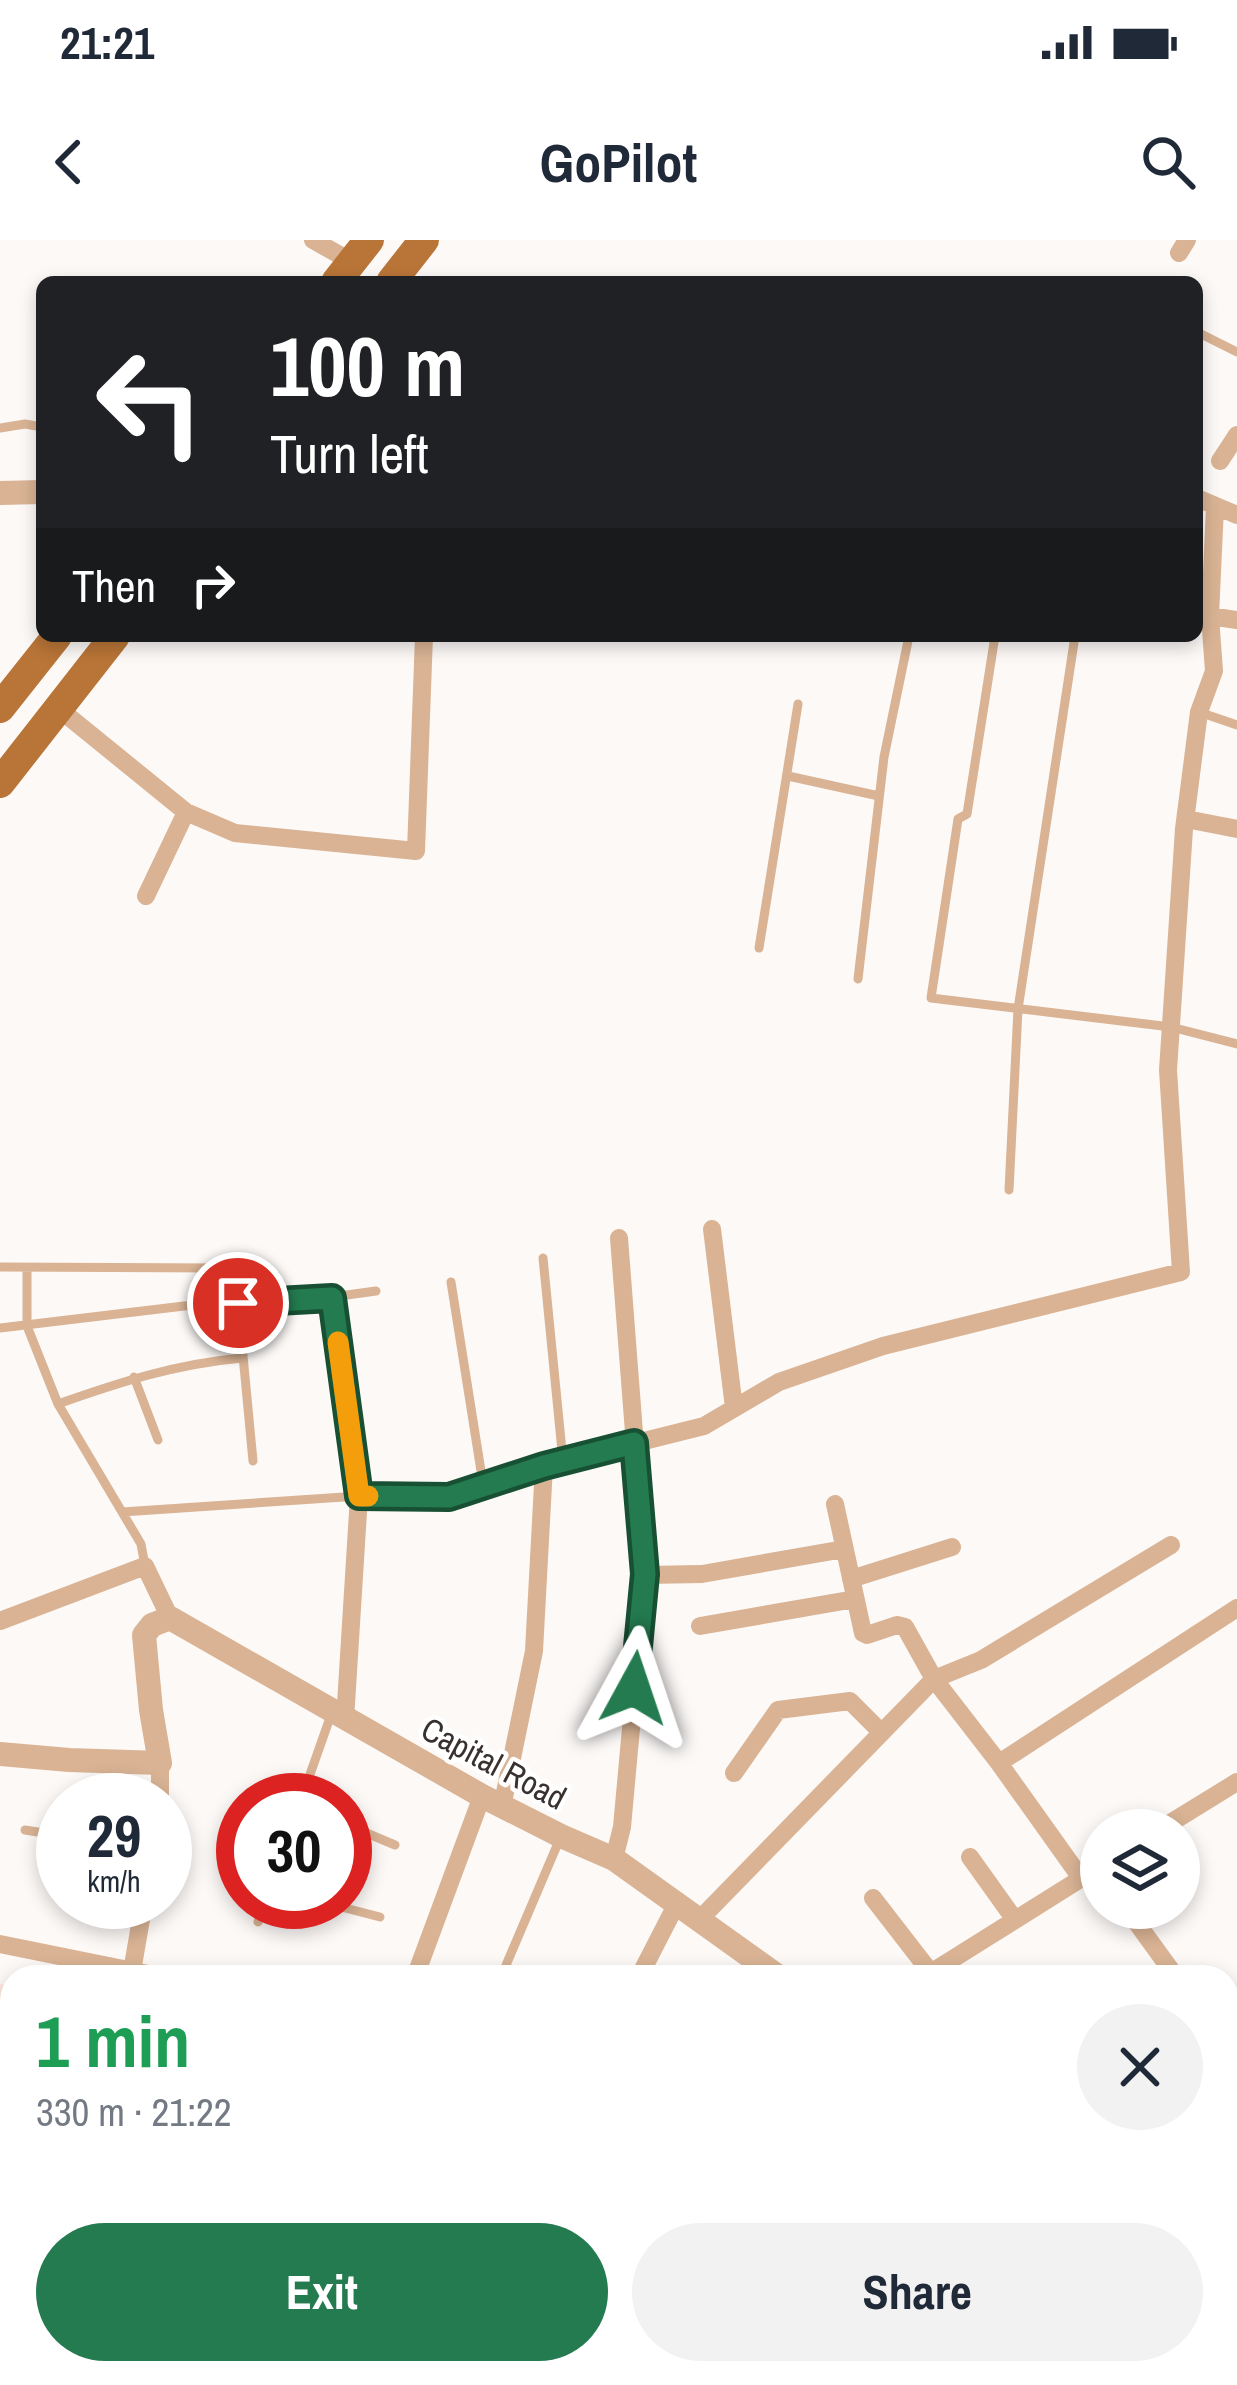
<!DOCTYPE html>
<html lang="en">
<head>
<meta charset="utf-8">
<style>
	body { margin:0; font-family:"Archivo Narrow",sans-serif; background:#f2f2f3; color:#1f2937; height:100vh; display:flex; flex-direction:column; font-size:45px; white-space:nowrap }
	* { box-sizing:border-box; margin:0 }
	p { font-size:39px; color:#747a83 }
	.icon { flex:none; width:66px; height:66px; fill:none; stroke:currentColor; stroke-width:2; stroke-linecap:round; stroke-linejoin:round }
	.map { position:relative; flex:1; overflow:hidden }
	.sheet { position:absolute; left:0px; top:1725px; width:1239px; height:420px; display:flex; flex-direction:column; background:#fff; border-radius:36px 36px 0 0; box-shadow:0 6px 18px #0003 }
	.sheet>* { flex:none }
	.top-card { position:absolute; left:36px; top:36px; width:1167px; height:366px; border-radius:18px; box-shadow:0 6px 18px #0003; background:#202124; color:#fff; overflow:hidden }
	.buttons { position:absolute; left:1080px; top:1569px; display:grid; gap:24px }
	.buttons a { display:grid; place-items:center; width:120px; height:120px; border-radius:50%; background:#fff; box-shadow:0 6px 18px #0003; font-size:60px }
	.speed { position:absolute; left:36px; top:1533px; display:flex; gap:24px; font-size:60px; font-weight:700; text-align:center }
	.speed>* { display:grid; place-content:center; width:156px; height:156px; border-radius:50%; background:#fff; box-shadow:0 6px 18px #0003; line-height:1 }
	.speed small { font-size:30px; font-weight:400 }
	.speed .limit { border:18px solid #d22; background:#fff; color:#111 }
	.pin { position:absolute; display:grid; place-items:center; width:102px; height:102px; color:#fff; margin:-51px; border:6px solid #fff; border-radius:50%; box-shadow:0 3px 12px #0007 }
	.me { position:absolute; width:132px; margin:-66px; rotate:5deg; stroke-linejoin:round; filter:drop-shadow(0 0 9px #0008) }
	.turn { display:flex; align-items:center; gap:42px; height:252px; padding:0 36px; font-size:54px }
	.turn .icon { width:156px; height:156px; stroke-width:2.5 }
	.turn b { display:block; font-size:84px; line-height:102px }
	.then { display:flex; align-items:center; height:114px; padding:0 36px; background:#0003; gap:24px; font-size:45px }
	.round { display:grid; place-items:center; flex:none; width:126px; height:126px; border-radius:63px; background:#f2f2f3 }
	.head { display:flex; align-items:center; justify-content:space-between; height:204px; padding:0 36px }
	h1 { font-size:72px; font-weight:700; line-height:90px; color:#1e9e55 }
	.primary-button { display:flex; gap:24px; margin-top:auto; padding:24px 36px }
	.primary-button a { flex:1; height:138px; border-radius:72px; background:#237b4f; color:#fff; font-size:48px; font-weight:700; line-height:138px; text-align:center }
	.primary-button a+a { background:#f2f2f3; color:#1f2937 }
	.status { display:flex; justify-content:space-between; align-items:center; height:84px; padding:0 60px; background:#fff; direction:ltr }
	.status svg { height:33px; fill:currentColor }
	header { display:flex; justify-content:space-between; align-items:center; height:156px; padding:0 36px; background:#fff; font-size:54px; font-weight:700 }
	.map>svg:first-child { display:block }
	.built { fill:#fee9de }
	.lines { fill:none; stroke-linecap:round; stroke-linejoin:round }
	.stream { stroke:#5b8e8f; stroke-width:4.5 }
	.service { stroke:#d9b394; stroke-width:9 }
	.minor { stroke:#d9b394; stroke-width:18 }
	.tertiary { stroke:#d9b394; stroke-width:24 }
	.primary { stroke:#b97537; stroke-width:30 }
	.route-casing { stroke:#175033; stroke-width:30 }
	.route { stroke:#237b4f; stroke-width:21 }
	.slow { stroke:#f59e0b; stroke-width:21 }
	.labels { text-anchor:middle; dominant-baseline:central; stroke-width:9; stroke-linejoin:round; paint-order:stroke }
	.street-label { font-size:33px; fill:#38312e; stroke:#fff }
</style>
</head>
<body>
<div class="status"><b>21:21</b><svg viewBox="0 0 49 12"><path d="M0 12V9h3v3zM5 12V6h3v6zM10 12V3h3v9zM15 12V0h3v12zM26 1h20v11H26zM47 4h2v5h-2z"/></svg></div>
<header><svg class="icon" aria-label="back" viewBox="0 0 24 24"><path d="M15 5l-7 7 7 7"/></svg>GoPilot<svg class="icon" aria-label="search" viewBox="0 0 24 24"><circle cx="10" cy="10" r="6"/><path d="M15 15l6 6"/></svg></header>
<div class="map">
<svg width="1237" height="2145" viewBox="0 0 1237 2145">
	<rect width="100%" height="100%" fill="#fcf9f7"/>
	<!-- built -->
	<path class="built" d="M0 1744 12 1746V2093L0 2091Z"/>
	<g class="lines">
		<!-- stream -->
		<path class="stream" d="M1159 2145 1169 2133"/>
		<!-- service -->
		<path class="service" d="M1197 92 1237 112
			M0 188 25 184 42 187
			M995 396 967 574 958 579 931 758 1171 787 1237 804
			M1199 472 1237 485
			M788 536 879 556
			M759 708 798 464
			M858 739 884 517 909 396
			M1009 950 1018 769 1075 396
			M543 1018 563 1221
			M0 1027 221 1028
			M27 1028V1086L58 1164 141 1304 145 1326
			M451 1042 481 1231 488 1244
			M238 1063 253 1221
			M0 1088 184 1066 332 1057 376 1051
			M134 1137 158 1200
			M58 1164C120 1142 176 1124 242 1118
			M122 1272 359 1256
			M301 1560 332 1472
			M345 1584 395 1605
			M25 1590 63 1596
			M322 1662 380 1677
			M258 1682 265 1662
			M501 1737 561 1596
			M212 2145 213 2133
			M299 2145 301 2133
			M934 2145 940 2133"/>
		<!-- minor -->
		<path class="minor" d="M313 0 352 22
			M1179 13 1187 0
			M1220 221 1237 195
			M1197 258 1237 275
			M1197 374 1237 380
			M58 468 186 572 235 593 416 611 424 396
			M1186 579 1237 589
			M146 656 186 572
			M712 989 734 1168
			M332 1057 359 1256 345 1480
			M359 1256 449 1257 544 1226 704 1186 779 1142 883 1106 1181 1032 1168 830 1184 589 1199 472 1214 431 1210 376 1215 267
			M835 1264 863 1393 867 1395 897 1385 905 1387 934 1439 999 1523 1081 1638
			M645 1335 702 1334 844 1309
			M851 1339 952 1307
			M0 1381 145 1326 170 1378
			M700 1386 855 1359
			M999 1523 1237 1368
			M734 1533 778 1470 850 1461 881 1492
			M160 1560V1523
			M502 1567 534 1411 544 1226
			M1159 1590 1237 1542
			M970 1617 1015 1680
			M614 1619 622 1587 645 1335 619 998
			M873 1658 931 1733
			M1126 1668 1176 1737
			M699 1680 934 1439 981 1420 1171 1305
			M0 1704 163 1737
			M131 1737 144 1662
			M415 1737 482 1556
			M639 1737 676 1665
			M924 1737 1101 1626
			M483 2133 527 2145
			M0 2137 75 2144
			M116 2145 121 2133
			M682 2145 686 2133
			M797 2145 804 2133"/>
		<!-- tertiary -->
		<path class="tertiary" d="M0 253 42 252
			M0 1514 69 1520 160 1523 151 1470 144 1395 152 1385 170 1378 482 1556 561 1596 614 1619 779 1737
			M1227 2056 1237 2061"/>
		<!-- primary -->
		<path class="primary" d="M336 42 369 0
			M391 42 424 0
			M0 468 57 396
			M0 543 115 396"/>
	</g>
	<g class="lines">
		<!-- route casing -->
		<g class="route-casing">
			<path id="route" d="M238 1063 332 1058 359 1256 449 1257 544 1226 634 1203 645 1334 634 1448"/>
		</g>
		<!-- route -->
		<use href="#route" class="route"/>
		<!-- slow -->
		<path class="slow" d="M338 1102 359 1256H368"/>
	</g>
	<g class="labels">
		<!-- street labels -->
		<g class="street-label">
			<text transform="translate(494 1523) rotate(28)">Capital Road</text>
		</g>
	</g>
</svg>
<div class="buttons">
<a><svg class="icon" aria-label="layers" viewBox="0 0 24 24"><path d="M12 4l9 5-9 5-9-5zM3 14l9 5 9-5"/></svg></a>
</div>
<div class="speed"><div>29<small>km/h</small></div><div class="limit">30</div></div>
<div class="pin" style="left:238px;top:1063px;background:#d93025"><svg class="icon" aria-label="arrive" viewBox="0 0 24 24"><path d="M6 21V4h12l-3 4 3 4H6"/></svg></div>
<svg class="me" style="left:634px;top:1448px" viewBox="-20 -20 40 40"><path d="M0-17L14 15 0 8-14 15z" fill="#237b4f" stroke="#fff" stroke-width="4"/></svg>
<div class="top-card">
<div class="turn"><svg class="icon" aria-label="left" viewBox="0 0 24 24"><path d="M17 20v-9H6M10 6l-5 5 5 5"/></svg><div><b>100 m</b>Turn left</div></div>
<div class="then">Then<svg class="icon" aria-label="right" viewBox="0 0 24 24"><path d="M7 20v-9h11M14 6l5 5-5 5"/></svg></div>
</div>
<section class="sheet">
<div class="head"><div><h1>1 min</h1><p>330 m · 21:22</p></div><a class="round"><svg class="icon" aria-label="close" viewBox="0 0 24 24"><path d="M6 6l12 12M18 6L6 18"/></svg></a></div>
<div class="primary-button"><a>Exit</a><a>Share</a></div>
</section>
</div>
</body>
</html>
